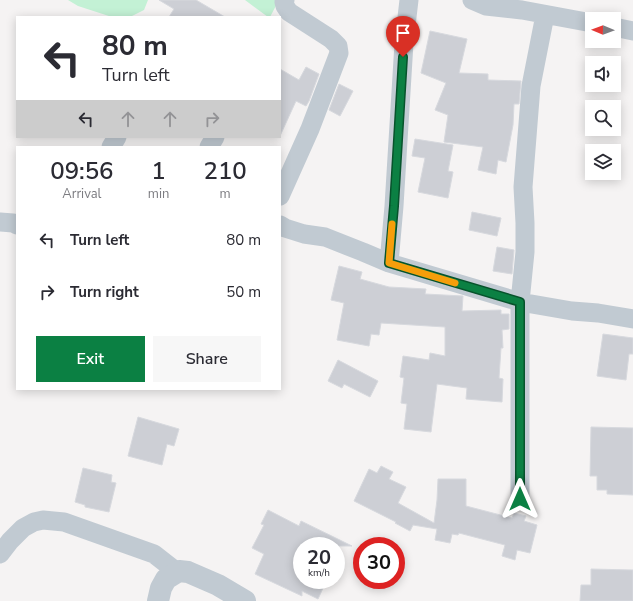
<!DOCTYPE html>
<html lang="en">
<head>
<meta charset="utf-8">
<style>
	body { margin:0; font-family:"Nunito Sans",sans-serif; background:#f7f7f7; color:#2b2b33; height:100vh; display:flex; flex-direction:column; font-size:15px; white-space:nowrap }
	* { box-sizing:border-box; margin:0 }
	p { font-size:13px; color:#7c7c81 }
	.icon { flex:none; width:22px; height:22px; fill:none; stroke:currentColor; stroke-width:2; stroke-linecap:round; stroke-linejoin:round }
	.map { position:relative; flex:1; overflow:hidden }
	.panel { position:absolute; left:16px; top:146px; width:265px; height:244px; display:flex; flex-direction:column; background:#fff; border-radius:0px; box-shadow:0 2px 10px #0003 }
	.panel>* { flex:none }
	.guide { position:absolute; left:16px; top:16px; width:265px; height:122px; border-radius:0px; box-shadow:0 2px 10px #0003; background:#fff; color:#2b2b33; overflow:hidden }
	.needle { width:26px; rotate:271deg }
	.controls { position:absolute; left:585px; top:12px; display:grid; gap:8px }
	.controls a { display:grid; place-items:center; width:36px; height:36px; border-radius:0px; background:#fff; box-shadow:0 2px 10px #0003; font-size:20px }
	.speed { position:absolute; left:293px; top:537px; display:flex; gap:8px; font-size:20px; font-weight:700; text-align:center }
	.speed>* { display:grid; place-content:center; width:52px; height:52px; border-radius:50%; background:#fff; box-shadow:0 2px 10px #0003; line-height:1 }
	.speed small { font-size:10px; font-weight:400 }
	.speed .limit { border:6px solid #d22; background:#fff; color:#111 }
	.pin { position:absolute; display:grid; place-items:center; width:34px; height:34px; color:#fff; margin:-41px -17px; border-radius:50% 50% 50% 0; rotate:-45deg; box-shadow:0 0 4px #0007 }
	.pin .icon { rotate:45deg }
	.me { position:absolute; width:44px; margin:-22px; rotate:0deg; stroke-linejoin:round; filter:drop-shadow(0 0 3px #0008) }
	.turn { display:flex; align-items:center; gap:14px; height:84px; padding:0 20px; font-size:18px }
	.turn .icon { width:52px; height:52px; stroke-width:2.5 }
	.turn b { display:block; font-size:28px; line-height:34px }
	.lanes { display:flex; align-items:center; height:38px; padding:0 20px; background:#0003; justify-content:center; gap:20px; direction:ltr }
	.lanes .off { opacity:.35 }
	.eta { display:flex; justify-content:space-evenly; align-items:center; height:68px; text-align:center }
	.eta b { font-size:24px; font-weight:600; line-height:28px }
	.cta { display:flex; gap:8px; margin-top:auto; padding:8px 20px }
	.cta a { flex:1; height:46px; border-radius:0px; background:#0b8043; color:#fff; font-size:16px; font-weight:600; line-height:46px; text-align:center }
	.cta a+a { background:#f7f7f7; color:#2b2b33 }
	ul { padding:0; list-style:none }
	li { display:flex; align-items:center; gap:12px; height:52px; padding:0 20px }
	li div { flex:1 }
	li b { display:block; font-size:15px }
	li em { font-style:normal }
	.map>svg:first-child { display:block }
	.green { fill:#c3f1d5 }
	.building { fill:#cdcfd5; stroke:#d7d9de }
	.lines { fill:none; stroke-linecap:round; stroke-linejoin:round }
	.minor { stroke:#c1cad2; stroke-width:19 }
	.tertiary { stroke:#c1cad2; stroke-width:22 }
	.route-casing { stroke:#07532c; stroke-width:10 }
	.route { stroke:#0b8043; stroke-width:7 }
	.slow { stroke:#f59e0b; stroke-width:7 }
</style>
</head>
<body>
<div class="map">
<svg width="633" height="601" viewBox="0 0 633 601">
	<rect width="100%" height="100%" fill="#f5f3f3"/>
	<!-- green -->
	<path class="green" d="M68 0H148L144 10 130 17H112L78 6Z
		M245 0H279L270 17H268Z"/>
	<!-- building -->
	<path class="building" d="M159 0H196L225 17H169L174 9Z
		M430 31 467 39 459 73 488 74V80L521 81 519 104H514L513 125 506 162 498 160 496 174 478 170 483 147 444 142 448 115 435 110 446 83 421 73Z
		M306 67 319 74 309 101 306 106 296 101 280 136V69L299 80Z
		M339 84 353 91 340 116 329 110Z
		M415 139 453 145 448 171 453 172 448 198 418 192 425 158 412 156Z
		M472 212 501 218 497 236 469 230Z
		M497 247 514 250 512 274 493 271Z
		M339 266 362 272 360 279 389 287 426 289 425 294 463 296 462 311 501 310V314H509V329L502 330 503 348H501L499 378 503 379 502 402 466 399 467 388 437 384 431 432 404 429 407 404 401 403 404 378 400 377 403 356 429 360 430 353 445 356V327L381 323 379 335 371 334 369 346 337 340 344 303 331 300Z
		M603 334 633 338V354H629L626 380 597 376Z
		M338 360 378 381 370 397 344 384 342 388 328 381Z
		M138 417 179 429 174 446 167 444 162 465 128 456Z
		M591 427 633 428V495L607 494V490H597V476H590Z
		M381 466 393 472 389 479 406 487 398 503 434 523 437 500 438 479H466V506L512 518 514 513 526 516 524 521 537 525 530 553 517 550 515 560 502 556 505 545 459 533 458 535 452 534 450 543 435 540 437 529 413 525 410 531 395 523 396 522 354 501 369 469 377 473Z
		M83 468 112 475 111 482 116 483 109 512 85 507V505L75 502Z
		M268 510 299 526 301 521 352 546H302V580H312L324 586 318 599 302 591V596L255 574 264 554 252 548 264 525 261 524Z
		M591 569 633 570V601H580L581 585H591Z"/>
	<g class="lines">
		<!-- minor -->
		<path class="minor" d="M472 0 486 6 522 10 592 23
			M614 27 633 31
			M111 147 117 137
			M209 147 215 137
			M280 196 310 129 339 53 338 46 331 39 289 12 285 6 284 2 285 0
			M0 222 13 223 17 225
			M280 225 285 228 304 234 325 237 363 252 389 263 520 302 572 311 598 313 633 319
			M389 263 394 206 404 43 409 0
			M520 499V302L525 252V223L523 187 531 86 545 15
			M0 554 10 541 23 528 34 522 43 520 64 522 154 554 177 572"/>
		<!-- tertiary -->
		<path class="tertiary" d="M158 601 161 588 166 579 179 571 188 572 218 585 245 601"/>
	</g>
	<g class="lines">
		<!-- route casing -->
		<g class="route-casing">
			<path id="route" d="M403 57 394 206 389 263 520 302V499"/>
		</g>
		<!-- route -->
		<use href="#route" class="route"/>
		<!-- slow -->
		<path class="slow" d="M392 224 389 263 455 283"/>
	</g>
</svg>
<div class="controls">
<a><svg class="needle" viewBox="-14 -14 28 28"><path d="M0-13l5 13h-10z" fill="#e53935"/><path d="M0 13l5-13h-10z" fill="#7c7c81"/></svg></a>
<a><svg class="icon" aria-label="sound" viewBox="0 0 24 24"><path d="M4 9h4l5-4v14l-5-4H4zM17 9q2 3 0 6"/></svg></a>
<a><svg class="icon" aria-label="search" viewBox="0 0 24 24"><circle cx="10" cy="10" r="6"/><path d="M15 15l6 6"/></svg></a>
<a><svg class="icon" aria-label="layers" viewBox="0 0 24 24"><path d="M12 4l9 5-9 5-9-5zM3 14l9 5 9-5"/></svg></a>
</div>
<div class="speed"><div>20<small>km/h</small></div><div class="limit">30</div></div>
<div class="pin" style="left:403px;top:57px;background:#d93025"><svg class="icon" aria-label="arrive" viewBox="0 0 24 24"><path d="M6 21V4h12l-3 4 3 4H6"/></svg></div>
<svg class="me" style="left:520px;top:499px" viewBox="-20 -20 40 40"><path d="M0-17L14 15 0 8-14 15z" fill="#0b8043" stroke="#fff" stroke-width="4"/></svg>
<div class="guide">
<div class="turn"><svg class="icon" aria-label="left" viewBox="0 0 24 24"><path d="M17 20v-9H6M10 6l-5 5 5 5"/></svg><div><b>80 m</b>Turn left</div></div>
<div class="lanes"><svg class="icon" aria-label="left" viewBox="0 0 24 24"><path d="M17 20v-9H6M10 6l-5 5 5 5"/></svg><svg class="icon off" aria-label="ahead" viewBox="0 0 24 24"><path d="M12 20V5M6 11l6-6 6 6"/></svg><svg class="icon off" aria-label="ahead" viewBox="0 0 24 24"><path d="M12 20V5M6 11l6-6 6 6"/></svg><svg class="icon off" aria-label="right" viewBox="0 0 24 24"><path d="M7 20v-9h11M14 6l5 5-5 5"/></svg></div>
</div>
<section class="panel">
<div class="eta">
<div><b>09:56</b><p>Arrival</p></div>
<div><b>1</b><p>min</p></div>
<div><b>210</b><p>m</p></div>
</div>
<ul>
<li><svg class="icon" aria-label="left" viewBox="0 0 24 24"><path d="M17 20v-9H6M10 6l-5 5 5 5"/></svg><div><b>Turn left</b></div><em>80 m</em></li>
<li><svg class="icon" aria-label="right" viewBox="0 0 24 24"><path d="M7 20v-9h11M14 6l5 5-5 5"/></svg><div><b>Turn right</b></div><em>50 m</em></li>
</ul>
<div class="cta"><a>Exit</a><a>Share</a></div>
</section>
</div>
</body>
</html>
